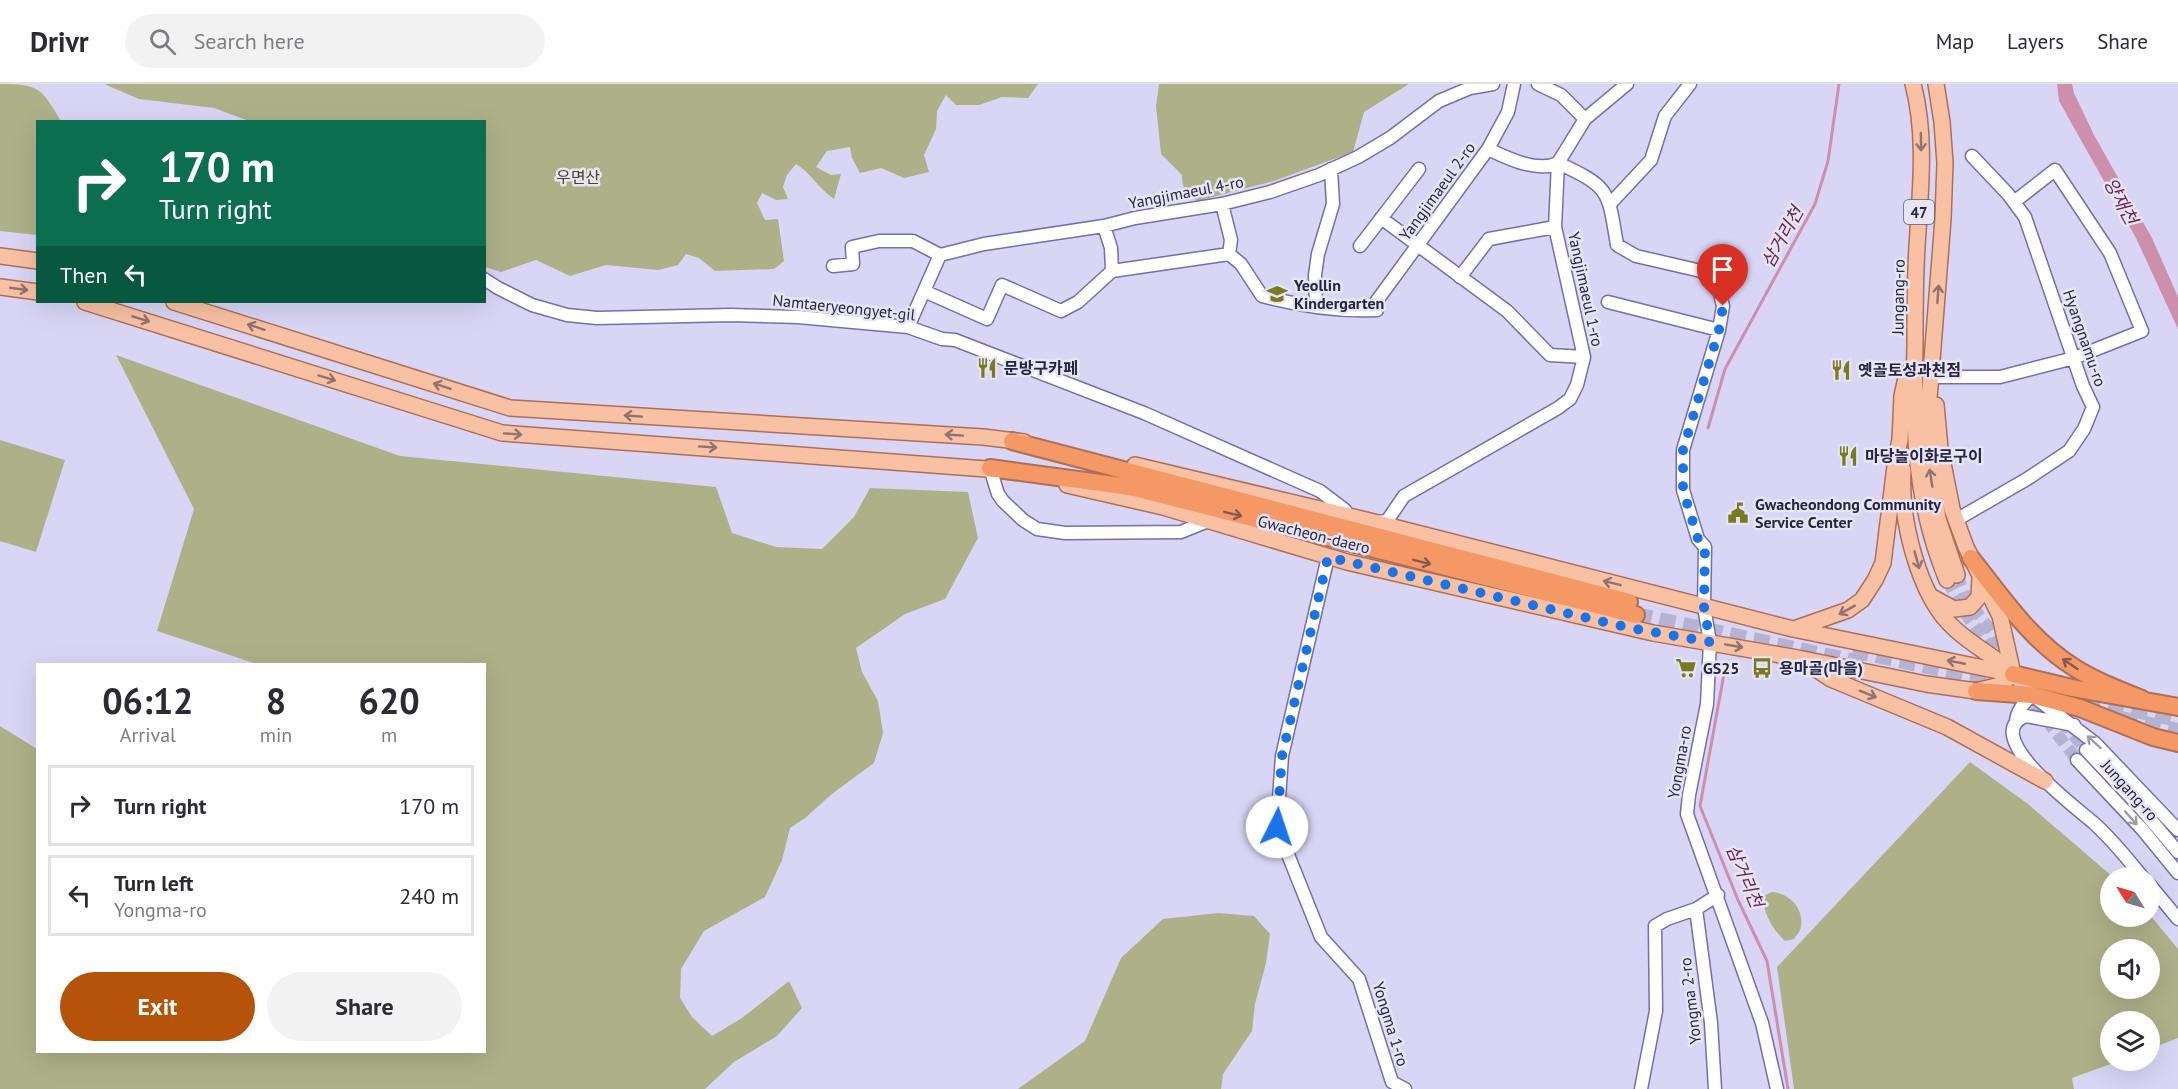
<!DOCTYPE html>
<html lang="en">
<head>
<meta charset="utf-8">
<style>
	body { margin:0; font-family:"PT Sans","Noto Sans KR",sans-serif; background:#f2f2f3; color:#2b2b33; height:100vh; display:flex; flex-direction:column; font-size:22px; white-space:nowrap }
	* { box-sizing:border-box; margin:0 }
	p { font-size:20px; color:#7c7c81 }
	.icon { flex:none; width:33px; height:33px; fill:none; stroke:currentColor; stroke-width:2; stroke-linecap:round; stroke-linejoin:round }
	.map { position:relative; flex:1; overflow:hidden }
	.sheet { position:absolute; left:36px; top:579px; width:450px; height:390px; display:flex; flex-direction:column; background:#fff; border-radius:0px; box-shadow:0 6px 24px #0002 }
	.sheet>* { flex:none }
	.hud { position:absolute; left:36px; top:36px; width:450px; height:183px; border-radius:0px; box-shadow:0 6px 24px #0002; background:#0b6e4f; color:#fff; overflow:hidden }
	.needle { width:39px; rotate:307deg }
	.tools { position:absolute; left:2100px; top:783px; display:grid; gap:12px }
	.tools a { display:grid; place-items:center; width:60px; height:60px; border-radius:50%; background:#fff; box-shadow:0 6px 24px #0002; font-size:30px }
	.pin { position:absolute; display:grid; place-items:center; width:51px; height:51px; color:#fff; margin:-62px -26px; border-radius:50% 50% 50% 0; rotate:-45deg; box-shadow:0 0 6px #0007 }
	.pin .icon { rotate:45deg }
	.me { position:absolute; width:66px; margin:-33px; rotate:4deg; stroke-linejoin:round; filter:drop-shadow(0 0 4px #0008) }
	.turn { display:flex; align-items:center; gap:21px; height:126px; padding:0 24px; font-size:27px }
	.turn .icon { width:78px; height:78px; stroke-width:2.5 }
	.turn b { display:block; font-size:42px; line-height:51px }
	.then { display:flex; align-items:center; height:57px; padding:0 24px; background:#0003; gap:12px; font-size:22px }
	.eta { display:flex; justify-content:space-evenly; align-items:center; height:102px; text-align:center }
	.eta b { font-size:36px; font-weight:700; line-height:42px }
	.action { display:flex; gap:12px; margin-top:auto; padding:12px 24px }
	.action a { flex:1; height:69px; border-radius:36px; background:#b45309; color:#fff; font-size:24px; font-weight:700; line-height:69px; text-align:center }
	.action a+a { background:#f2f2f3; color:#2b2b33 }
	ul { padding:0; list-style:none }
	li { display:flex; align-items:center; gap:18px; height:81px; margin:0 12px 9px; padding:0 12px; border:3px solid #e1e1e2; border-radius:0px }
	li div { flex:1 }
	li b { display:block; font-size:22px }
	li em { font-style:normal }
	header { display:flex; align-items:center; gap:36px; box-sizing:border-box; height:84px; padding:0 30px; background:#fff; border-bottom:2px solid #e1e1e2 }
	header strong { font-size:28px }
	nav { display:flex; gap:33px; margin-inline-start:auto; font-size:21px }
	.search { width:420px; height:54px; background:#f2f2f3; display:flex; align-items:center; gap:15px; box-sizing:border-box; padding:0 21px; border-radius:33px; color:#7c7c81; font-size:22px }
	.map>svg:first-child { display:block }
	.green { fill:#aeb088; fill-rule:evenodd }
	.water { fill:#cc90ad }
	.lines { fill:none; stroke-linecap:round; stroke-linejoin:round }
	.stream { stroke:#cc90ad; stroke-width:3 }
	.minor-tunnel { stroke:#b6b2d1; stroke-width:12; stroke-dasharray:12 6; stroke-linecap:butt }
	.highway-tunnel { stroke:#b6b2d1; stroke-width:16; stroke-dasharray:16 8; stroke-linecap:butt }
	.minor-casing { stroke:#766cb2; stroke-width:15 }
	.major-casing { stroke:#ad6f58; stroke-width:18 }
	.highway-casing { stroke:#ad6f58; stroke-width:20 }
	.minor { stroke:#fff; stroke-width:12 }
	.major { stroke:#f8c1a3; stroke-width:15 }
	.highway { stroke:#f49865; stroke-width:16 }
	.oneway { stroke:#907272 }
	.oneway2 { stroke:#845851 }
	.oneway3 { stroke:#9e9caa }
	.route { stroke:#1a73e8; stroke-width:10; stroke-dasharray:0 18 }
	.labels { text-anchor:middle; dominant-baseline:central; stroke-width:5; stroke-linejoin:round; paint-order:stroke }
	.shield { fill:#e6e5f5; stroke:#615e77; stroke-width:1.5 }
	.shield-label { font-size:15px; font-weight:bold; fill:#282441 }
	.park-label { font-size:16px; fill:#464617; stroke:#e6e5f5 }
	.street-label { font-size:16px; fill:#282441; stroke:#e6e5f5 }
	.poi-label { font-size:16px; font-weight:bold; fill:#282441; stroke:#e6e5f5; text-anchor:start }
	.water-label { font-size:18px; font-style:italic; fill:#6b244b; stroke:#e6e5f5 }
</style>
</head>
<body>
<header>
<strong>Drivr</strong>
<div class="search"><svg class="icon" aria-label="search" viewBox="0 0 24 24"><circle cx="10" cy="10" r="6"/><path d="M15 15l6 6"/></svg>Search here</div>
<nav><a>Map</a><a>Layers</a><a>Share</a></nav>
</header>
<div class="map">
<svg width="2178" height="1005" viewBox="0 0 2178 1005">
	<rect width="100%" height="100%" fill="#d9d6f5"/>
	<!-- green -->
	<path class="green" d="M0 0C40 0 41 4 61 37L38 38 37 151 0 147Z
		M104 0H1038L1028 14 1002 13 979 21H956L946 11 937 27 936 45 924 71 929 88 904 94 881 84 860 89 852 74 850 63 827 67 816 83 831 91 841 90 834 115C819 105 811 89 796 80L787 91 783 103 788 115 776 116 762 109 757 119 765 136 778 135 784 177 774 185 715 187 699 174 686 170 678 181 658 186 606 181 570 192 536 176 501 188 485 183 484 38 249 37 214 24 139 15Z
		M1159 0H1409L1364 28 1353 68 1274 97 1197 117C1186 110 1182 105 1182 91L1161 70 1156 22Z
		M116 271 400 372 716 403 732 449 776 463 822 465 854 433 870 404 968 408 978 454 945 515 905 530 856 564 862 588 878 617 883 649 874 679 833 709 805 734 790 744 782 776 765 813 704 847 681 885 680 914 692 933 712 952 742 934 789 897 802 924 777 952 734 978 705 1005H0V642L37 665 38 968H484V580H257L157 547 194 425Z
		M0 356 65 376 36 468 0 457Z
		M1970 678 2028 720 2113 793 2110 794V832L2150 831 2178 865V954L2150 965V938H2110V976L2119 977 2072 994 2074 1005H1794L1777 883ZM2110 866H2150V904H2110Z
		M1772 808C1788 809 1804 823 1801 842 1801 846 1797 851 1794 855L1785 857C1773 846 1763 829 1763 812Z
		M1218 829 1254 832 1270 850 1266 879 1255 920 1252 947 1223 990 1221 1005H1018L1085 957 1121 874 1163 835Z"/>
	<!-- water -->
	<path class="water" d="M2057 0H2072L2074 9 2094 51 2152 154 2178 213V245L2136 154 2059 17Z"/>
	<g class="lines">
		<!-- stream -->
		<path class="stream" d="M1708 344 1725 285 1815 120 1828 77 1839 0
			M1724 590 1700 722 1738 816 1767 877 1788 1005"/>
		<!-- minor-tunnel -->
		<path class="minor-tunnel" d="M1957 491 1966 514 2008 569
			M1947 496 1964 528 1997 572
			M2024 607 2077 676
			M2062 637 2086 666"/>
		<!-- highway-tunnel -->
		<path class="highway-tunnel" d="M1636 531 1869 581
			M1853 566 2013 600
			M2038 605 2178 635
			M2121 635 2178 647"/>
		<!-- minor casing -->
		<g class="minor-casing">
			<path id="minor" d="M1538 0 1561 11 1585 35
				M1488 65C1507 74 1537 89 1558 79 1610 103 1608 106 1617 161L1636 172 1701 187 1718 202 1723 222 1719 246 1683 366V406L1698 455 1705 463 1704 523 1710 558 1707 620 1689 711 1687 730 1762 939 1777 1005
				M1222 120 1231 156 1229 170 1241 180 1262 212C1300 222 1337 228 1377 226L1376 218 1488 65 1508 28 1514 0
				M1610 120 1651 76 1665 32 1690 0
				M1381 134 1507 227 1550 271 1584 273
				M1360 162 1419 85
				M833 182 853 180 852 163 879 157H913L940 171
				M1112 187 1229 170
				M1460 193 1489 155 1555 143
				M484 195 498 204 532 221 567 231 597 234 731 231 798 233 908 243 942 255 955 256 1144 329 1320 407 1345 426 1348 432
				M924 207 987 235 1002 201 1061 227 1078 218 1112 187 1111 164 1104 142
				M1608 218 1719 246
				M1316 223 1315 191 1318 170 1333 120 1331 85
				M908 243 940 171 984 160 1104 142 1135 134 1222 120 1270 108 1319 91 1358 73 1390 54 1439 17 1470 4 1493 0
				M1938 293H2000L2074 274 2142 247 2110 169 2055 86 2014 118
				M990 384 998 410 1003 417 1023 436 1037 445 1065 449 1181 448 1208 437
				M1956 436 2027 395 2069 367 2084 345 2093 323 2083 302 2025 133 2008 110 1972 72
				M1375 438 1387 437 1404 412 1558 324 1570 315 1577 301 1584 273 1555 143 1558 79 1585 35 1627 0
				M1328 473 1282 672 1277 743 1321 853 1359 895 1392 998 1405 1005
				M2016 639C2016 627 2024 619 2032 611L2095 659 2178 746
				M2074 641 2026 632C1976 651 2082 728 2096 741 2114 758 2128 775 2143 794
				M2086 666 2139 722 2178 768
				M2077 676 2142 745 2178 789
				M2150 801 2178 835
				M1696 825 1711 939 1715 1005
				M1641 1005 1656 927 1655 842 1667 835 1696 825 1718 811"/>
		</g>
		<!-- major casing -->
		<g class="major-casing">
			<path id="major" d="M1913 0C1927 53 1920 109 1917 163 1915 195 1915 227 1915 259 1913 342 1914 417 1947 496
				M1936 0 1942 38 1945 79 1943 135 1926 353 1938 435 1957 491
				M0 172 38 177
				M0 203 38 208
				M85 218 502 349 1000 386
				M174 218 510 324 983 353 1024 358
				M1936 321 1940 364 1952 425 1966 463 2000 532 2013 590
				M1135 381 1366 436 1793 545 2013 590
				M1903 386C1900 434 1918 513 1955 545 1973 562 1996 573 2014 590 2021 597 2026 604 2032 611
				M1067 401 1163 423 1347 478 1653 549 1798 574 1926 600 1976 607 2000 601 2013 590
				M1932 513 1954 525 1970 523 1979 513 1980 494
				M1794 545 1848 526 1862 516 1875 496 1883 479 1896 374 1900 356 1902 312 1907 289
				M1808 580 1831 595 1947 643 2045 697"/>
		</g>
		<!-- highway casing -->
		<g class="highway-casing">
			<path id="highway" d="M1012 357 1629 518
				M990 384 1130 403 1636 531
				M1971 474C2003 514 2031 557 2075 584 2096 597 2119 606 2142 615
				M2013 590 2072 604 2178 623
				M1976 607 2032 611 2080 624 2153 653 2178 659"/>
		</g>
		<!-- minor -->
		<use href="#minor" class="minor"/>
		<!-- major -->
		<use href="#major" class="major"/>
		<!-- highway -->
		<use href="#highway" class="highway"/>
	</g>
	<!-- one-way arrows -->
	<defs><path id="oneway-shaft" d="M-6 0H5M1.5-3L5.5 0L1.5 3" fill="none" stroke-width="1.6" stroke-linecap="round" stroke-linejoin="round" transform="scale(1.5)"/></defs>
	<g class="oneway">
		<use href="#oneway-shaft" transform="translate(1921 58) rotate(89)"/>
		<use href="#oneway-shaft" transform="translate(19 205) rotate(8)"/>
		<use href="#oneway-shaft" transform="translate(1938 210) rotate(-86)"/>
		<use href="#oneway-shaft" transform="translate(141 235) rotate(17)"/>
		<use href="#oneway-shaft" transform="translate(256 243) rotate(-162)"/>
		<use href="#oneway-shaft" transform="translate(327 294) rotate(17)"/>
		<use href="#oneway-shaft" transform="translate(442 302) rotate(-162)"/>
		<use href="#oneway-shaft" transform="translate(633 332) rotate(-176)"/>
		<use href="#oneway-shaft" transform="translate(513 350) rotate(4)"/>
		<use href="#oneway-shaft" transform="translate(954 351) rotate(-176)"/>
		<use href="#oneway-shaft" transform="translate(708 363) rotate(4)"/>
		<use href="#oneway-shaft" transform="translate(1931 394) rotate(-99)"/>
		<use href="#oneway-shaft" transform="translate(1917 476) rotate(74)"/>
		<use href="#oneway-shaft" transform="translate(1612 499) rotate(-166)"/>
		<use href="#oneway-shaft" transform="translate(1847 526) rotate(151)"/>
		<use href="#oneway-shaft" transform="translate(1734 562) rotate(10)"/>
		<use href="#oneway-shaft" transform="translate(1956 578) rotate(-169)"/>
		<use href="#oneway-shaft" transform="translate(1868 610) rotate(22)"/>
	</g>
	<g class="oneway2">
		<use href="#oneway-shaft" transform="translate(1233 430) rotate(14)"/>
		<use href="#oneway-shaft" transform="translate(1422 478) rotate(14)"/>
		<use href="#oneway-shaft" transform="translate(2070 580) rotate(-146)"/>
	</g>
	<g class="oneway3">
		<use href="#oneway-shaft" transform="translate(2094 658) rotate(-138)"/>
		<use href="#oneway-shaft" transform="translate(2131 734) rotate(48)"/>
	</g>
	<g class="lines">
		<!-- route -->
		<path class="route" d="M1277 743 1282 672 1328 473 1630 544 1710 558 1704 523 1705 463 1698 455 1683 406V366L1719 246 1723 222"/>
	</g>
	<!-- icons -->
	<defs>
		<g id="school-bare" transform="scale(1.62)"><path d="M0-5L7-2L0 1L-7-2ZM-4 1L0 2.5L4 1V4Q0 6-4 4Z" fill="#797920" stroke="#e6e5f5" stroke-width="2.5" paint-order="stroke"/></g>
		<g id="restaurant-bare" transform="scale(1.62)"><path d="M-5-6h1v4h1v-4h1v4h1v-4h1v5L-1.5 .5V6h-2V.5L-5-1ZM5-6V6H3V1.5H1.5Q1.5-4 5-6Z" fill="#797920" stroke="#e6e5f5" stroke-width="2.5" paint-order="stroke"/></g>
		<g id="civic-bare" transform="scale(1.62)"><path d="M-.6-6.5H3V-4.5H.6V-3L4-1V1h2V6H-6V1h2V-1L-.6-3ZM-1.2 2.5V6h2.4V2.5Z" fill="#797920" stroke="#e6e5f5" stroke-width="2.5" paint-order="stroke"/></g>
		<g id="supermarket-bare" transform="scale(1.62)"><path d="M-6-5.5h2.5l.6 2H6L4.5 2H-2.5L-4.4-4H-6ZM-1.5 3.2a1.3 1.3 0 1 0 .1 0ZM3 3.2a1.3 1.3 0 1 0 .1 0Z" fill="#797920" stroke="#e6e5f5" stroke-width="2.5" paint-order="stroke"/></g>
		<g id="bus-bare" transform="scale(1.62)"><path d="M-5-6H5V4H4V6H2V4H-2V6H-4V4H-5ZM-3.5-4V0h7V-4ZM-3.5 1.2v1.5H-2V1.2ZM2 1.2v1.5H3.5V1.2Z" fill="#797920" stroke="#e6e5f5" stroke-width="2.5" paint-order="stroke"/></g>
	</defs>
	<g fill-rule="evenodd">
		<use href="#school-bare" x="1277" y="210"/>
		<use href="#restaurant-bare" x="987" y="284"/>
		<use href="#restaurant-bare" x="1841" y="286"/>
		<use href="#restaurant-bare" x="1848" y="372"/>
		<use href="#civic-bare" x="1738" y="429"/>
		<use href="#supermarket-bare" x="1686" y="584"/>
		<use href="#bus-bare" x="1762" y="584"/>
	</g>
	<g class="labels">
		<!-- shield labels -->
		<rect class="shield" x="1904" y="116" width="30" height="24" rx="4.5"/>
		<g class="shield-label">
			<text x="1919" y="128">47</text>
		</g>
		<!-- park labels -->
		<g class="park-label">
			<text x="578" y="93">우면산</text>
		</g>
		<!-- street labels -->
		<g class="street-label">
			<text transform="translate(1437 107) rotate(-54)">Yangjimaeul 2-ro</text>
			<text transform="translate(1186 108) rotate(-11)">Yangjimaeul 4-ro</text>
			<text transform="translate(1586 205) rotate(78)">Yangjimaeul 1-ro</text>
			<text transform="translate(1898 213) rotate(-89)">Jungang-ro</text>
			<text transform="translate(844 223) rotate(6)">Namtaeryeongyet-gil</text>
			<text transform="translate(2085 254) rotate(71)">Hyangnamu-ro</text>
			<text transform="translate(1314 450) rotate(14)">Gwacheon-daero</text>
			<text transform="translate(1679 678) rotate(-80)">Yongma-ro</text>
			<text transform="translate(2130 706) rotate(48)">Jungang-ro</text>
			<text transform="translate(1690 917) rotate(-97)">Yongma 2-ro</text>
			<text transform="translate(1391 940) rotate(73)">Yongma 1-ro</text>
		</g>
		<!-- poi labels -->
		<g class="poi-label">
			<text x="1294" y="201">Yeollin<tspan x="1294" dy="18">Kindergarten</tspan></text>
			<text x="1004" y="284">문방구카페</text>
			<text x="1858" y="286">옛골토성과천점</text>
			<text x="1865" y="372">마당놀이화로구이</text>
			<text x="1755" y="420">Gwacheondong Community<tspan x="1755" dy="18">Service Center</tspan></text>
			<text x="1703" y="584">GS25</text>
			<text x="1779" y="584">용마골(마을)</text>
		</g>
		<!-- water labels -->
		<g class="water-label">
			<text transform="translate(2121 117) rotate(62)">양재천</text>
			<text transform="translate(1782 153) rotate(-61)">삼거리천</text>
			<text transform="translate(1745 792) rotate(67)">삼거리천</text>
		</g>
	</g>
</svg>
<div class="tools">
<a><svg class="needle" viewBox="-14 -14 28 28"><path d="M0-13l5 13h-10z" fill="#e53935"/><path d="M0 13l5-13h-10z" fill="#7c7c81"/></svg></a>
<a><svg class="icon" aria-label="sound" viewBox="0 0 24 24"><path d="M4 9h4l5-4v14l-5-4H4zM17 9q2 3 0 6"/></svg></a>
<a><svg class="icon" aria-label="layers" viewBox="0 0 24 24"><path d="M12 4l9 5-9 5-9-5zM3 14l9 5 9-5"/></svg></a>
</div>
<div class="pin" style="left:1723px;top:222px;background:#d93025"><svg class="icon" aria-label="arrive" viewBox="0 0 24 24"><path d="M6 21V4h12l-3 4 3 4H6"/></svg></div>
<svg class="me" style="left:1277px;top:743px" viewBox="-20 -20 40 40"><circle r="19" fill="#fff"/><path d="M0-13L10 11 0 6-10 11z" fill="#1a73e8"/></svg>
<div class="hud">
<div class="turn"><svg class="icon" aria-label="right" viewBox="0 0 24 24"><path d="M7 20v-9h11M14 6l5 5-5 5"/></svg><div><b>170 m</b>Turn right</div></div>
<div class="then">Then<svg class="icon" aria-label="left" viewBox="0 0 24 24"><path d="M17 20v-9H6M10 6l-5 5 5 5"/></svg></div>
</div>
<section class="sheet">
<div class="eta">
<div><b>06:12</b><p>Arrival</p></div>
<div><b>8</b><p>min</p></div>
<div><b>620</b><p>m</p></div>
</div>
<ul>
<li><svg class="icon" aria-label="right" viewBox="0 0 24 24"><path d="M7 20v-9h11M14 6l5 5-5 5"/></svg><div><b>Turn right</b></div><em>170 m</em></li>
<li><svg class="icon" aria-label="left" viewBox="0 0 24 24"><path d="M17 20v-9H6M10 6l-5 5 5 5"/></svg><div><b>Turn left</b><p>Yongma-ro</p></div><em>240 m</em></li>
</ul>
<div class="action"><a>Exit</a><a>Share</a></div>
</section>
</div>
</body>
</html>
